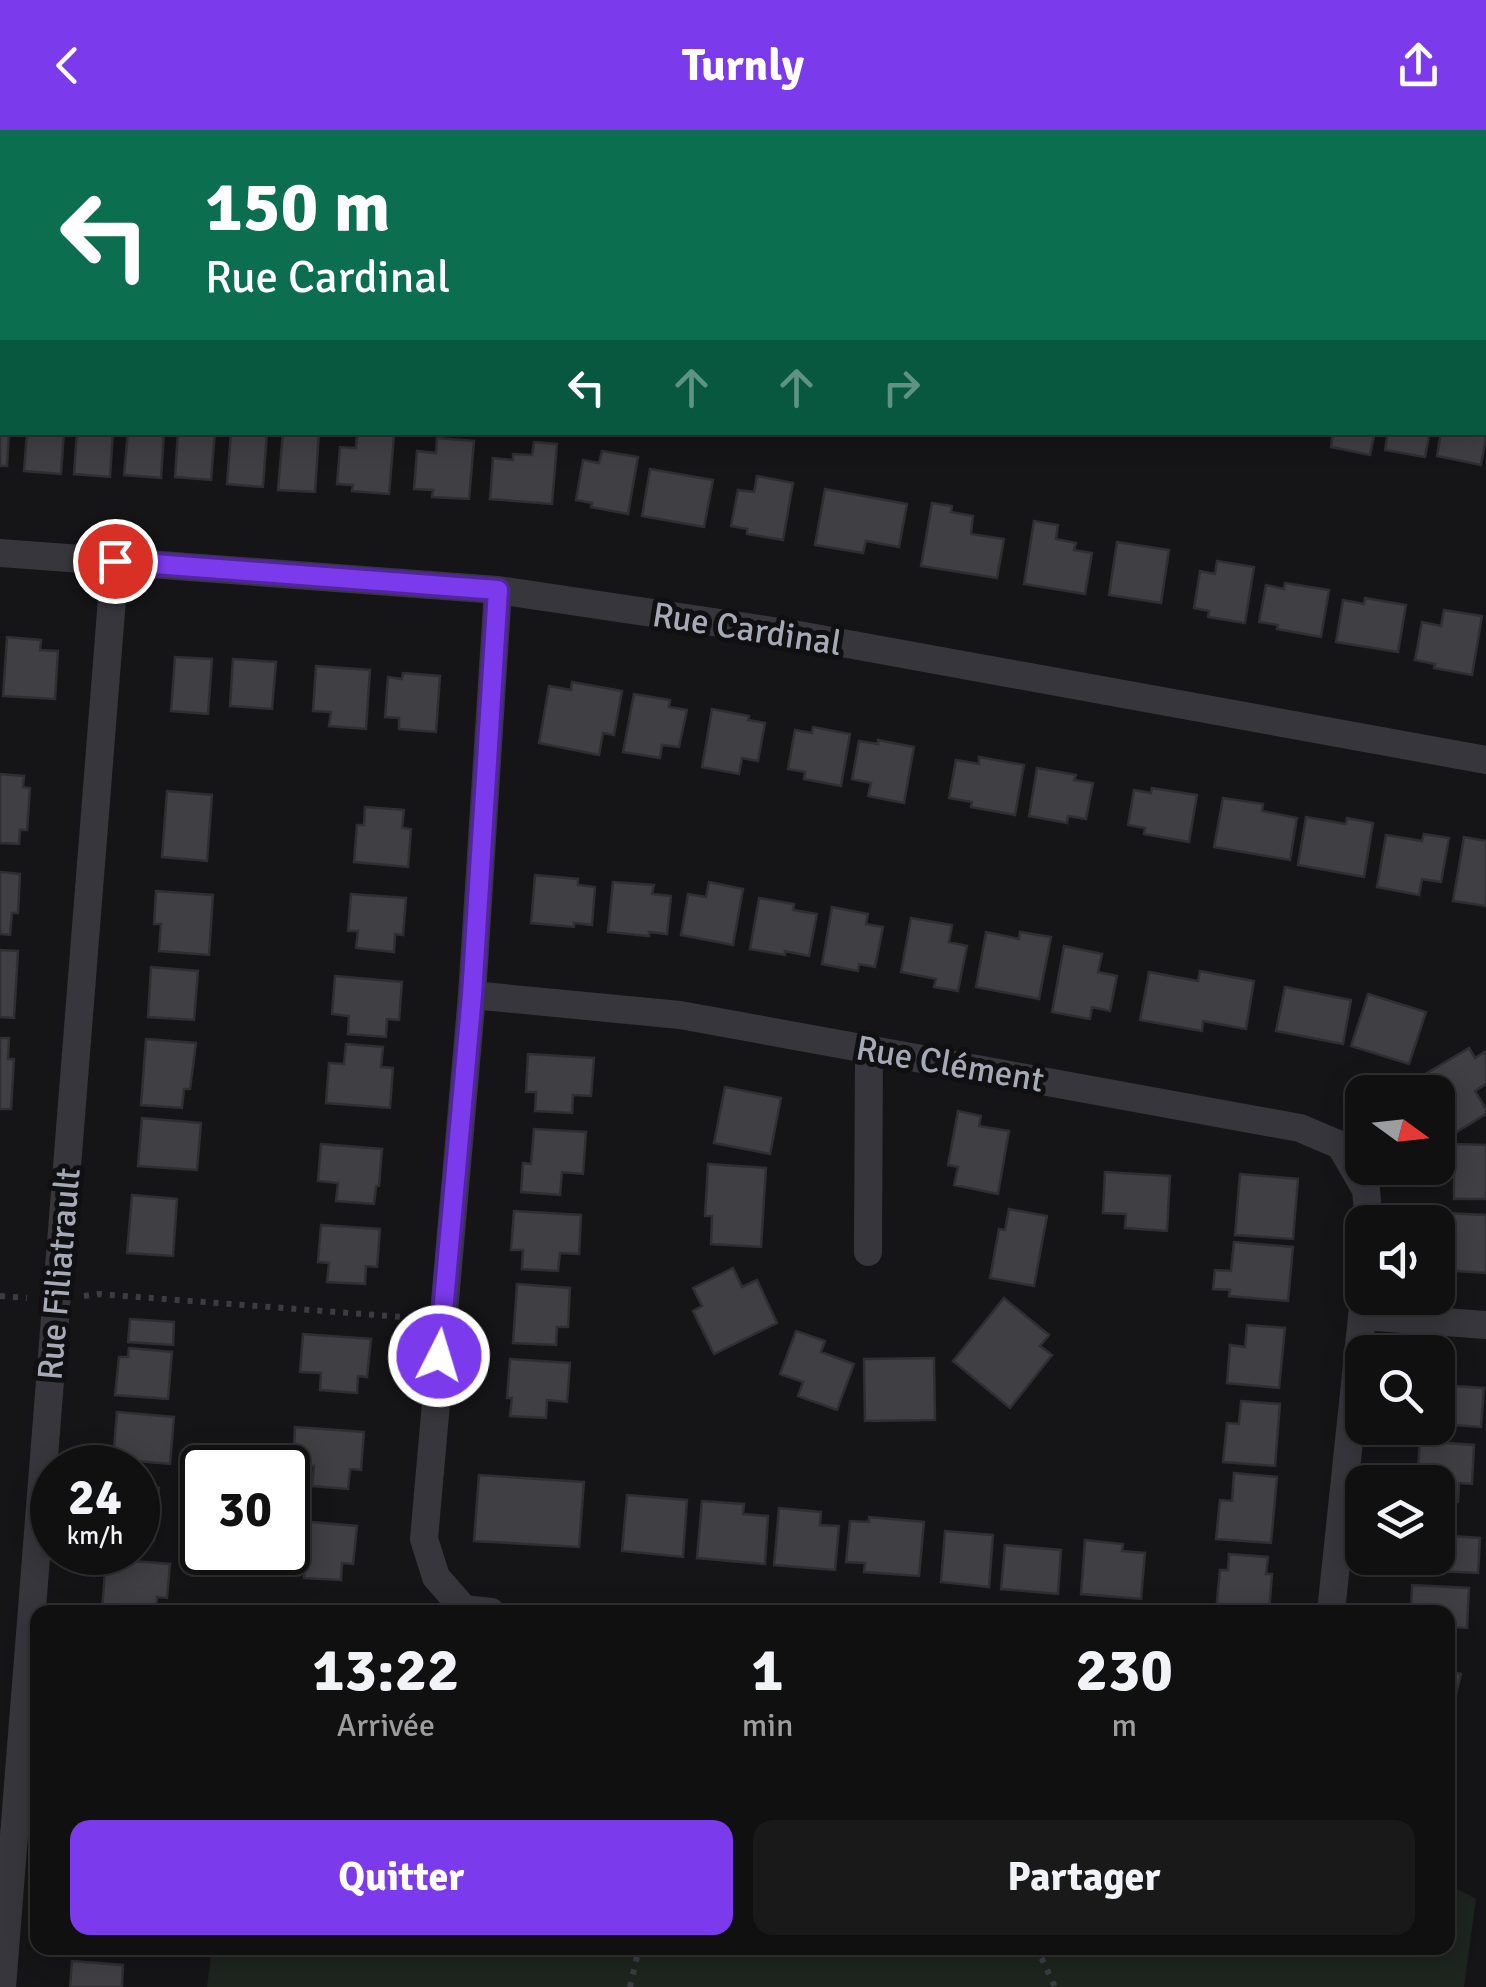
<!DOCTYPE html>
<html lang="fr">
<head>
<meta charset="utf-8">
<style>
	body { margin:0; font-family:Signika,sans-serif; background:#19191a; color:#f1f3f6; height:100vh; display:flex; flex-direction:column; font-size:38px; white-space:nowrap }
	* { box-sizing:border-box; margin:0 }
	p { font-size:32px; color:#9c9d9f }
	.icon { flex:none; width:55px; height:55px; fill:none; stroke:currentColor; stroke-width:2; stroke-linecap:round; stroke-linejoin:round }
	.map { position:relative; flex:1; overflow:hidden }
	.details { position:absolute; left:30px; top:1475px; width:1425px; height:350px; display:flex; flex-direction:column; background:#101011; border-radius:20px; box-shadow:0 5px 25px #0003,0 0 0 2px #303031 }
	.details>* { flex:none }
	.guide { position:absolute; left:0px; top:0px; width:1488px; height:305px; box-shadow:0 5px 25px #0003,0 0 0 2px #303031; background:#0b6e4f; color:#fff; overflow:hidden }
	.needle { width:65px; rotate:105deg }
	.fabs { position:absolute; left:1345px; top:945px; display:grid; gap:20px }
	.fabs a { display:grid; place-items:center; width:110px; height:110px; border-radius:20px; background:#101011; box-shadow:0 5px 25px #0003,0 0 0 2px #303031; font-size:50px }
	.speed { position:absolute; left:30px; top:1315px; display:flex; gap:20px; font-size:50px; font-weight:700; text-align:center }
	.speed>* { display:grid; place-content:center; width:130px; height:130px; border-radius:50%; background:#101011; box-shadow:0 5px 25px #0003,0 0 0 2px #303031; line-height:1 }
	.speed small { font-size:25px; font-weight:400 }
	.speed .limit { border:5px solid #111; border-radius:15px; background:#fff; color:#111 }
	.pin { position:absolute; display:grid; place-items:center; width:85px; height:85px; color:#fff; margin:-42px; border:5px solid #fff; border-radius:50%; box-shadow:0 2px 10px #0007 }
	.me { position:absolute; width:110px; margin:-55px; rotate:5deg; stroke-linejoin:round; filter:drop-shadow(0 0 8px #0008) }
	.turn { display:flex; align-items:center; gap:35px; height:210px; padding:0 40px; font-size:45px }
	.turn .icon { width:130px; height:130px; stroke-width:2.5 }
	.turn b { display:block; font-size:70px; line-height:85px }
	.lanes { display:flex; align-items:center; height:95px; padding:0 40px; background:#0003; justify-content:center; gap:50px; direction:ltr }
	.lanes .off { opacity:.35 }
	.eta { display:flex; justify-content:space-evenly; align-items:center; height:170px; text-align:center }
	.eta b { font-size:60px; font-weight:700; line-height:70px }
	.cta { display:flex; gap:20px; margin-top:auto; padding:20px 40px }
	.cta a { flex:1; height:115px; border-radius:20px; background:#7c3aed; color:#fff; font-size:40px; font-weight:700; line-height:115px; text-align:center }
	.cta a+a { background:#19191a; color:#f1f3f6 }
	header { display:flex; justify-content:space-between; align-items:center; height:130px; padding:0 40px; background:#7c3aed; color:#fff; font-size:45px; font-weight:700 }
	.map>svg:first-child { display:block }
	.green { fill:#1d251e }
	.building { fill:#3f3f44; stroke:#2f2f33; stroke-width:2.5 }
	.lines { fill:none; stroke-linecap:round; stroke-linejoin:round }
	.path { stroke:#3c3d43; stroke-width:6; stroke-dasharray:5 8; stroke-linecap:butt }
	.minor { stroke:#36363c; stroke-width:28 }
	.route-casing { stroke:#51269a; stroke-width:25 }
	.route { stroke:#7c3aed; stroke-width:18 }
	.labels { text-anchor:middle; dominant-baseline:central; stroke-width:10; stroke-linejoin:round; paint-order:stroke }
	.street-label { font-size:35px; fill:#a6aab7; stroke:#101012 }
</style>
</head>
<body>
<header><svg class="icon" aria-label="back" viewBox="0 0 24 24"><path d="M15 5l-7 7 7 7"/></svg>Turnly<svg class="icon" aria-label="share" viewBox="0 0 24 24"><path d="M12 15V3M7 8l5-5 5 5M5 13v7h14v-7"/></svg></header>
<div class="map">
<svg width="1486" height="1857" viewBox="0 0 1486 1857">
	<rect width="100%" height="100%" fill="#151517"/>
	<!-- green -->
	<path class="green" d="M1448 1757 1455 1758 1476 1769 1464 1857H207L212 1818H1448Z"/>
	<!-- building -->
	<path class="building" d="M1150 0H1208V2H1150Z
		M1222 0H1284L1283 2H1222Z
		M1298 0H1358L1357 2H1298Z
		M0 102H2V153H0Z
		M0 276H2V302H9L7 336H0Z
		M1485 281 1486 308 1481 335 1437 326 1441 302H1485Z
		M27 302H64L61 344 24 341Z
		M77 302H113L110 347 74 344Z
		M128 302H164L161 348 124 345Z
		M178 302H215L211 350 175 347Z
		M231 302H267L263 357 227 354Z
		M283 302H319L315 362 278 360Z
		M1333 302H1375L1370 325 1331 317Z
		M1388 302H1430L1425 327 1385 320Z
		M357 303 394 306 389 364 352 361 353 355 337 354 340 317 356 318Z
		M437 308 474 311 469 369 432 367 433 360 414 359 417 321 436 323Z
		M534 312 557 314 552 374 490 369 493 328 513 330V324L532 325Z
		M602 321 638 327 628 384 591 377 592 373 576 370 583 330 599 333Z
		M650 339 713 350 704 397 642 386Z
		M757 346 793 353 783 410 747 404V399L731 396 738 360 754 362Z
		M825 359 907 374 899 417 866 411 863 423 815 415Z
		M932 373 952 376 951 382 973 386 971 404 1004 409 997 448 921 436Z
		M1034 391 1058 395 1056 409 1076 413 1074 420 1092 423 1085 464 1024 454Z
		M1117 412 1169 420 1161 473 1109 465Z
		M1217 431 1254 437 1245 493 1208 487 1209 481 1194 478 1200 441 1215 444Z
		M1285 453 1329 460 1321 507 1277 499 1278 495 1259 492 1266 455 1284 459Z
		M1365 468 1406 475 1398 522 1336 512 1343 470 1364 474Z
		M1444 480 1482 486 1472 545 1434 538 1435 534 1415 530 1422 492 1441 496Z
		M7 507 41 510 40 520 58 521 55 569 3 566Z
		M175 527 212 529 208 584 171 581Z
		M233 529 276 532 272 579 230 576Z
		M316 536 370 540 366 599 329 596 331 582 313 581Z
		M403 543 440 546 436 602 399 599V588L385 587 388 547 402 549Z
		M572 552 622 561 614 605 603 603 599 625 539 613 549 556 571 560Z
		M634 564 670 570 669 577 687 580 679 617 662 615 660 628 623 622Z
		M712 579 749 586 748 590 765 593 758 631 742 628 739 644 702 637Z
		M813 597 850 604 841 656 804 649 805 642 788 639 795 600 812 603Z
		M878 610 914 617 904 673 868 666 871 653 852 649 859 611 878 614Z
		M979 627 1024 635 1015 685 971 677 972 672 949 668 956 630 979 634Z
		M1037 638 1076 645 1074 650 1093 653 1086 689 1068 686 1067 693 1029 686Z
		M0 644 24 646 23 657 30 658 27 700H20L19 714 0 713Z
		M1152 658 1197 665 1189 712 1144 704 1145 698 1128 695 1134 660 1151 663Z
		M167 661 212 665 207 731 162 727Z
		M1223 668 1263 674 1262 681 1297 688 1290 730 1214 717Z
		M365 677 404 680 402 698 411 699 408 737 354 732 357 695H364Z
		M1306 687 1346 694 1347 688 1373 693 1364 747 1298 735Z
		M1424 704 1449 708 1441 752 1422 749 1419 765 1377 757 1386 705 1422 711Z
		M1464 707 1486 711V776L1453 771Z
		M0 742 20 744 18 783H12L10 805 0 804Z
		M535 745 578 749V755L595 757 592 795 574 793V797L531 793Z
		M613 752 654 755 652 764 671 766 667 804 649 802V806L608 802Z
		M709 752 743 759 733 815 681 805 688 764 706 767Z
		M156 761 213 765 209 825 159 821 161 794H154Z
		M351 764 406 768 403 805 395 804 394 822 356 818 358 801H348Z
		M759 768 794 774 793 780 817 784 809 826 785 821V825L750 819Z
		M832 777 868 784 866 794 883 797 875 837 859 834 858 841 822 834Z
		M911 788 952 795 949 812 967 816 958 861 934 857 936 849 901 842Z
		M986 802 1019 809 1020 802 1051 807 1039 869 976 857Z
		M1064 816 1102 824 1098 842 1117 846 1110 881 1092 877 1090 889 1052 882Z
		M0 820 18 821 14 888 0 887Z
		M151 837 198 841 194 890 148 887Z
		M1200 841 1254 851 1246 899 1203 891 1202 901 1140 890 1149 842 1198 851Z
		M335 846 402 852 399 890 387 889 386 907 348 904 349 886 332 884Z
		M1285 857 1351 870 1343 914 1276 901Z
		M1368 864 1426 882 1409 934 1351 916Z
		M0 908H9L8 929H14L11 979H0Z
		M146 909 196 913 190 959H184L182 978 141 975Z
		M346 914 383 917 381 937 393 938 390 978 326 973 329 933 344 934Z
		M1469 918 1475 928 1486 921V954L1475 961 1486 979V984L1455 1003 1438 973V962H1431L1422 946Z
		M528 924 594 928 591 966 573 965 572 983 535 981 536 962H526Z
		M725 957 781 968 770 1024 714 1013Z
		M958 981 981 986 979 996 1009 1001 998 1064 954 1055 958 1037 948 1035Z
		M142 988 201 993 197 1040 138 1036Z
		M534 999 586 1002 583 1044 562 1042 560 1065 521 1062 523 1033 531 1034Z
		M321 1014 382 1019 379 1056H376L374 1074 336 1071 338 1053 318 1051Z
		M1454 1014 1486 1015V1069H1454Z
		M708 1034 766 1038 761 1117 711 1114 712 1086H705Z
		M1105 1042 1170 1046 1167 1101 1125 1098 1126 1084 1103 1083Z
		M1240 1044 1298 1049 1293 1109 1235 1105Z
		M132 1065 177 1069 173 1126 127 1123Z
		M1009 1079 1047 1086 1034 1156 990 1148 999 1099 1005 1100Z
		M514 1081 581 1085 579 1124 560 1123 558 1141 522 1139 523 1120H511Z
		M1445 1083 1486 1085V1143L1441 1140Z
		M321 1095 380 1099 377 1137 366 1136 365 1154 327 1152 329 1133 318 1132Z
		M1234 1112 1293 1117 1288 1171 1229 1166 1230 1160 1213 1159 1215 1140 1231 1141Z
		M733 1138 742 1157 757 1150 777 1193 714 1224 693 1181 702 1176 693 1158Z
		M517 1154 570 1158 568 1197H557L556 1215 513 1213Z
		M1004 1168 1049 1205 1040 1216 1052 1225 1010 1278 953 1231Z
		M130 1189 174 1192 173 1215 128 1212Z
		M1247 1195 1285 1198 1279 1258 1227 1253 1230 1215 1245 1217Z
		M796 1201 825 1211 821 1222 854 1234 837 1280 798 1266 803 1252 780 1244Z
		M303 1204 371 1209 367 1247 358 1246 357 1263 320 1260 321 1243 300 1242Z
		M129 1218 172 1222 168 1269 115 1265 119 1227H128Z
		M934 1228 935 1290 865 1291 864 1229Z
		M510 1229 570 1233 567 1272 547 1270 546 1288 510 1286 512 1268H507Z
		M1438 1255 1484 1258 1481 1297 1438 1294Z
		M1241 1271 1280 1274 1275 1336 1223 1332 1227 1293 1239 1294Z
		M117 1282 174 1287 170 1334 113 1329Z
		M295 1297 364 1302 361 1340 350 1339 348 1359 312 1356 314 1336 293 1334Z
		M1420 1311 1474 1315 1472 1354 1459 1353 1458 1372 1438 1371V1352H1421V1350H1417Z
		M1234 1343 1277 1347 1271 1413 1216 1409 1220 1370 1232 1371Z
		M479 1345 584 1352 579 1417 474 1411Z
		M138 1356 159 1358 154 1410 138 1408Z
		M627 1365 687 1370 683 1427 622 1421Z
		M702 1371 744 1374 743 1384 768 1386 765 1434 697 1428Z
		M779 1378 821 1382 820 1395 839 1396 835 1440 774 1435Z
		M869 1387 924 1392 919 1446 864 1442 865 1433 846 1432 850 1391 869 1392Z
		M288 1390 357 1396 353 1434 342 1433 341 1450 304 1448 306 1430 285 1428V1422H288Z
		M945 1401 993 1405 989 1457 941 1452Z
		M1438 1405 1480 1408 1478 1443 1417 1440V1428H1438Z
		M1085 1410 1123 1414 1122 1421 1145 1423 1141 1469 1081 1464Z
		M1005 1415 1061 1420 1058 1464 1001 1459Z
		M1229 1424 1268 1427 1266 1444H1272L1269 1482H1216L1220 1440H1228Z
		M106 1429 170 1434 167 1468 157 1467 156 1482 102 1481Z
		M1412 1455 1469 1458 1467 1498 1452 1497 1451 1518 1448 1517V1482H1411Z
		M1448 1541 1461 1544 1451 1585 1448 1584Z
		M72 1831 123 1835 122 1857H70Z"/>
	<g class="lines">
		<!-- path -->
		<path class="path" d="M398 0 430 2
			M0 1166 27 1168
			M84 1166 98 1164 416 1188
			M1033 1818 1042 1829 1055 1857
			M630 1857 637 1827 643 1818"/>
		<!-- minor -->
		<path class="minor" d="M300 0 334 2
			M0 33H2
			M1485 165H1486
			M1485 220H1486
			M0 423 498 460 793 504 1486 630
			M472 865 680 885 1300 998 1340 1015 1366 1060 1369 1092
			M868 1122 869 919
			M1362 1186 1486 1195
			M491 1482 464 1479 436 1447 424 1409 472 865 498 460
			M1331 1482 1364 1168
			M2 1857 115 431"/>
	</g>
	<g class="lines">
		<!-- route casing -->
		<g class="route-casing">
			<path id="route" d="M115 431 498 460 472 865 439 1226"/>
		</g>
		<!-- route -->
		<use href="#route" class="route"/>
	</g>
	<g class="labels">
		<!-- street labels -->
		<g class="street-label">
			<text transform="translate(747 499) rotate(9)">Rue Cardinal</text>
			<text transform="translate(950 934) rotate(10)">Rue Clément</text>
			<text transform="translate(59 1144) rotate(-85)">Rue Filiatrault</text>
		</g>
	</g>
</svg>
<div class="fabs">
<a><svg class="needle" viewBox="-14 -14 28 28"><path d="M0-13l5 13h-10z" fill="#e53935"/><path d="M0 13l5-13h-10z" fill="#9c9d9f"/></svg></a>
<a><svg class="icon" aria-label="sound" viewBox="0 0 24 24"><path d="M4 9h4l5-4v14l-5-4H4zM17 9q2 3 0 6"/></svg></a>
<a><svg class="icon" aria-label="search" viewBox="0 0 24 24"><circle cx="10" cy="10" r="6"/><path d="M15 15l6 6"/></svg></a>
<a><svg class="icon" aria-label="layers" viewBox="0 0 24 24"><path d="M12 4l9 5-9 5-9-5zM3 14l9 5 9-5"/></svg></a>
</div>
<div class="speed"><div>24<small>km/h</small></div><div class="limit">30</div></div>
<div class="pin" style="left:115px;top:431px;background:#d93025"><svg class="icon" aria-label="arrive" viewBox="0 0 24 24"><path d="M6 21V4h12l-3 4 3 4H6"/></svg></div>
<svg class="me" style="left:439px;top:1226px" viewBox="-20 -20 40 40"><circle r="17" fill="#7c3aed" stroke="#fff" stroke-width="3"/><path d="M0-11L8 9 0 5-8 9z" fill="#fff"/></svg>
<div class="guide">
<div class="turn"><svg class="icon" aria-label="left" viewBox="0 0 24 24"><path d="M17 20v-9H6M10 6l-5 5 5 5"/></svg><div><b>150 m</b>Rue Cardinal</div></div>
<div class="lanes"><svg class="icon" aria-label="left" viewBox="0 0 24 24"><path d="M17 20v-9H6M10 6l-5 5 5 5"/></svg><svg class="icon off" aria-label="ahead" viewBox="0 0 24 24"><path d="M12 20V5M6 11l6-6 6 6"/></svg><svg class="icon off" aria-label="ahead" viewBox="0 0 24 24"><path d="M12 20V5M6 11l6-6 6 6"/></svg><svg class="icon off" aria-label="right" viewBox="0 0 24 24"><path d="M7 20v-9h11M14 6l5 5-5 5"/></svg></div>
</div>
<section class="details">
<div class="eta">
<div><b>13:22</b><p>Arrivée</p></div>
<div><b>1</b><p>min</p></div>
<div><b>230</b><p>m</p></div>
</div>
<div class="cta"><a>Quitter</a><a>Partager</a></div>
</section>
</div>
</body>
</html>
